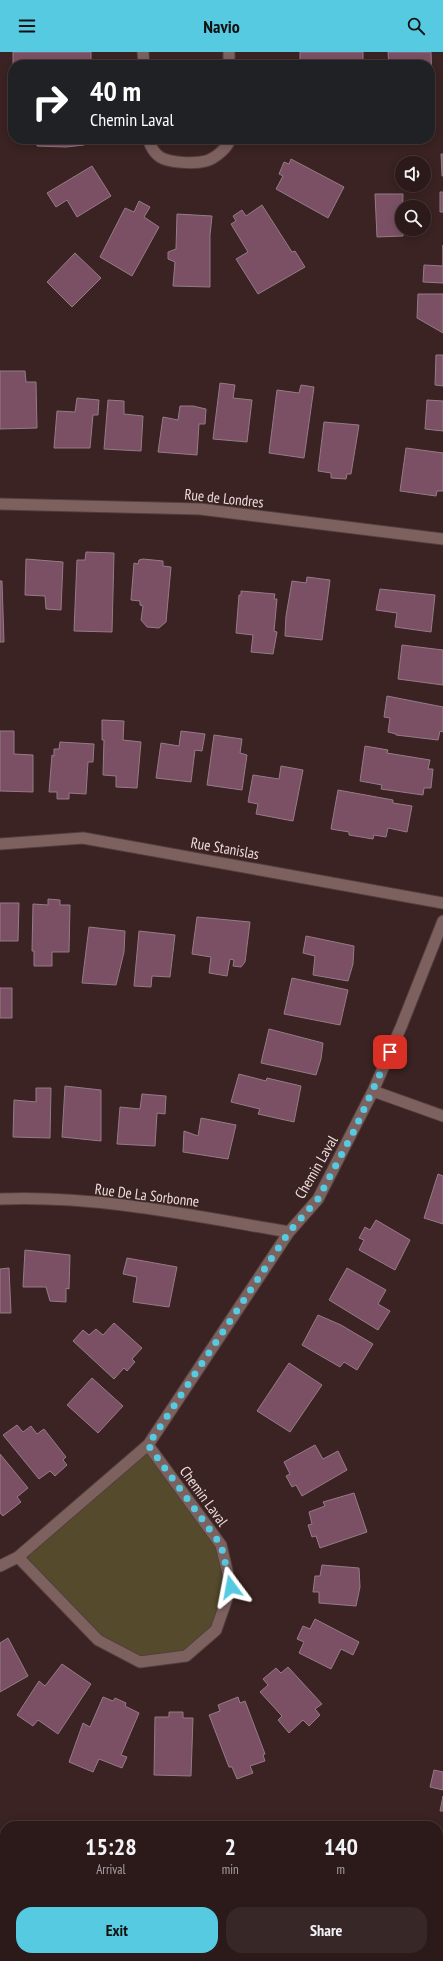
<!DOCTYPE html>
<html lang="en">
<head>
<meta charset="utf-8">
<style>
	body { margin:0; font-family:"PT Sans Narrow",sans-serif; background:#382727; color:#f1f3f6; height:100vh; display:flex; flex-direction:column; font-size:15px; white-space:nowrap }
	* { box-sizing:border-box; margin:0 }
	p { font-size:13px; color:#a6a1a2 }
	.icon { flex:none; width:22px; height:22px; fill:none; stroke:currentColor; stroke-width:2; stroke-linecap:round; stroke-linejoin:round }
	.map { position:relative; flex:1; overflow:hidden }
	.details { position:absolute; left:0px; top:1769px; width:443px; height:140px; display:flex; flex-direction:column; background:#2c1a1a; border-radius:16px 16px 0 0; box-shadow:0 2px 10px #0003,0 0 0 1px #483839 }
	.details>* { flex:none }
	.top-card { position:absolute; left:8px; top:8px; width:427px; height:84px; border-radius:16px; box-shadow:0 2px 10px #0003,0 0 0 1px #483839; background:#202124; color:#fff; overflow:hidden }
	.controls { position:absolute; left:395px; top:104px; display:grid; gap:8px }
	.controls a { display:grid; place-items:center; width:36px; height:36px; border-radius:50%; background:#2c1a1a; box-shadow:0 2px 10px #0003,0 0 0 1px #483839; font-size:20px }
	.pin { position:absolute; display:grid; place-items:center; width:34px; height:34px; color:#fff; margin:-17px; border-radius:8px; box-shadow:0 2px 6px #0006 }
	.me { position:absolute; width:44px; margin:-22px; rotate:347deg; stroke-linejoin:round; filter:drop-shadow(0 0 3px #0008) }
	.turn { display:flex; align-items:center; gap:14px; height:84px; padding:0 16px; font-size:18px }
	.turn .icon { width:52px; height:52px; stroke-width:2.5 }
	.turn b { display:block; font-size:28px; line-height:34px }
	.eta { display:flex; justify-content:space-evenly; align-items:center; height:68px; text-align:center }
	.eta b { font-size:24px; font-weight:700; line-height:28px }
	.action { display:flex; gap:8px; margin-top:auto; padding:8px 16px }
	.action a { flex:1; height:46px; border-radius:16px; background:#55cae0; color:#111; font-size:16px; font-weight:700; line-height:46px; text-align:center }
	.action a+a { background:#382727; color:#f1f3f6 }
	header { display:flex; justify-content:space-between; align-items:center; height:52px; padding:0 16px; background:#55cae0; color:#111; font-size:18px; font-weight:700 }
	.map>svg:first-child { display:block }
	.green { fill:#554b2c }
	.building { fill:#7b5065; stroke:#947b86 }
	.lines { fill:none; stroke-linecap:round; stroke-linejoin:round }
	.minor-casing { stroke:#523e3d; stroke-width:13 }
	.minor { stroke:#7d615f; stroke-width:11 }
	.route { stroke:#55cae0; stroke-width:7; stroke-dasharray:0 12.6 }
	.labels { text-anchor:middle; dominant-baseline:central; stroke-width:3; stroke-linejoin:round; paint-order:stroke }
	.street-label { font-size:15px; fill:#ecdcdb; stroke:#3a2322 }
</style>
</head>
<body>
<header><svg class="icon" aria-label="menu" viewBox="0 0 24 24"><path d="M4 6h16M4 12h16M4 18h16"/></svg>Navio<svg class="icon" aria-label="search" viewBox="0 0 24 24"><circle cx="10" cy="10" r="6"/><path d="M15 15l6 6"/></svg></header>
<div class="map">
<svg width="443" height="1909" viewBox="0 0 443 1909">
	<rect width="100%" height="100%" fill="#3a2322"/>
	<!-- green -->
	<path class="green" d="M148 1393 221 1493 231 1535 216 1578 186 1604 140 1610 98 1588 18 1505Z"/>
	<!-- building -->
	<path class="building" d="M13 0H91V13H13V26Z
		M300 0H363V13H300Z
		M388 0H431L432 32H430V13H389Z
		M37 87H84V93L66 95 37 94Z
		M441 102H443V124H442Z
		M291 107 344 135 328 166 276 137 283 124 279 122 284 110 289 112Z
		M92 114 111 144 77 165 67 148 56 155 47 141Z
		M440 140H443V160H440Z
		M375 142H403L402 177H403V184L377 185Z
		M139 149 150 155 144 165 159 175 132 224 100 205 125 156 134 160Z
		M262 153 292 200 295 199 305 215 258 242 236 207 248 200 231 172 236 169 233 164 242 158 246 164Z
		M177 162 212 164 210 183V235L173 234 175 210 168 207V200L176 197Z
		M443 193V231L423 230 424 213 443 214Z
		M75 201 101 226 72 255 47 230Z
		M418 242H443V281L417 266Z
		M436 303H443V334L435 333Z
		M0 319H25L26 330H36L37 376 0 377Z
		M220 331 235 333 233 346 252 348 247 390 213 387Z
		M301 333 314 335 304 406 269 401 277 338 299 341Z
		M77 346 99 348 98 363H93L90 396H54L57 359 75 360Z
		M108 348 124 349V362L143 364 141 399 104 397Z
		M427 348 443 349V379L425 377Z
		M180 354H193L206 357 205 372H199L197 403 158 400 163 365 178 368Z
		M324 370 359 373 351 422H347L346 427 331 426V421L318 419Z
		M406 396 443 401V439H437L436 444 400 439Z
		M86 500 114 501 112 580 74 579 77 508H85Z
		M26 507 63 510 61 558 46 557 45 544 25 543Z
		M143 507 163 509V514L171 515 166 570 159 576 147 575 141 568 143 554 140 553V549L131 548 134 511 138 512 139 508Z
		M307 525 330 528 322 588 285 584 286 564 292 529 306 531Z
		M0 529H2L4 590H0Z
		M380 537 435 543 431 580 395 575 397 561 376 558Z
		M241 539 275 542 274 547H277L274 579 277 580 273 602 251 600 253 583 236 581 239 543H241Z
		M402 593 443 598V633L398 627Z
		M387 644 443 655V680L440 679 438 688 396 683V682L388 680 390 666 384 665Z
		M102 668 124 669 123 688 141 690 137 736 116 735V724L103 723 104 688H102Z
		M0 679H14V702L33 703V740L0 739Z
		M181 679 205 682 202 699 195 698 191 730 156 726 161 691 179 694Z
		M214 683 242 687 240 701 247 703 242 738 207 733Z
		M60 690 94 692 93 710H88L86 742 69 741V747H57V740H49L52 703 54 704V697H59Z
		M365 694 388 698 387 701 430 708 428 717H433L431 736H424L423 743 381 737 382 733 360 729Z
		M281 714 303 718 293 769 256 762 258 752 248 750 253 723 279 727Z
		M338 738 393 748V751L412 754 407 780 388 776 386 785 374 783 373 787 349 783V780L331 777Z
		M48 847 60 848V853H70L69 900H52V914H34V899H32L33 852 48 853Z
		M0 851H19L18 889H0Z
		M197 865 250 870 245 910 241 915 233 914 234 908 230 907 227 924 209 921 211 905 192 902Z
		M89 875 125 879 124 900 116 933 82 931Z
		M139 879 175 883 170 925 152 924 151 935 134 934Z
		M306 884 354 894 353 912 348 929 313 923 315 904 303 901Z
		M292 926 348 938 340 973 284 962Z
		M0 936H12V966H0Z
		M269 977 323 991 321 1007 316 1023 261 1011Z
		M239 1022 266 1029 267 1026 301 1034 294 1070 258 1062 260 1057 231 1050Z
		M65 1034 101 1038V1089L62 1085Z
		M36 1036H51L50 1086 13 1085 14 1048 36 1050Z
		M142 1042 166 1044 165 1062 157 1061 155 1094 117 1092 120 1055 140 1057Z
		M201 1066 236 1073 228 1107 183 1100 184 1079 198 1084Z
		M438 1122 443 1124V1172L424 1166Z
		M376 1168 410 1188 395 1218 359 1198 364 1188 359 1186 365 1175 370 1178Z
		M25 1198 70 1203 69 1237 66 1236V1250L50 1249 46 1235H23Z
		M127 1206 177 1215 169 1255 133 1250 137 1225 123 1222Z
		M9 1216 11 1261H0V1217Z
		M347 1216 386 1238 378 1252 390 1259 378 1278 329 1248Z
		M318 1263 341 1273 373 1292 357 1318 344 1310 340 1315 302 1293Z
		M114 1271 142 1296 132 1307 135 1310 127 1319 124 1316 114 1327 73 1289 83 1278 89 1283 96 1277 103 1283Z
		M289 1311 322 1333 290 1380 257 1359Z
		M92 1326 123 1354 98 1381 67 1353Z
		M17 1373 23 1380 31 1374 37 1382 44 1377 66 1405 63 1408 67 1413 55 1424 50 1419 39 1427 3 1383Z
		M315 1393 323 1407 338 1399 347 1418 302 1444 296 1433 292 1435 286 1424 290 1422 284 1410Z
		M0 1402 28 1436 17 1445 21 1450 3 1464 0 1461Z
		M354 1441 367 1480 320 1496 316 1484 312 1485 308 1473 312 1472 309 1460 325 1454 323 1450Z
		M322 1513 359 1516 360 1535 356 1554 319 1551V1540H313L315 1524H320Z
		M315 1567 359 1590 353 1603 341 1597 331 1617 299 1601 304 1590 297 1587 303 1574 310 1577Z
		M8 1586 28 1624 0 1640V1591Z
		M62 1612 91 1632 58 1682 38 1668 33 1674 17 1663 39 1629 45 1634Z
		M288 1615 322 1652 315 1657 320 1663 309 1674 303 1668 289 1681 278 1668 282 1664 260 1640 268 1633 263 1627 276 1616 281 1621Z
		M103 1645 113 1649 115 1646 126 1651 125 1654 139 1661 121 1703 127 1705 122 1716 99 1707 93 1720 69 1710 83 1671 90 1675Z
		M238 1645 240 1651 245 1649 265 1702 263 1703 265 1709 250 1714 253 1721 237 1727 232 1715H229L209 1663 220 1659 218 1653Z
		M169 1660H183V1666H193L191 1724 154 1723 155 1665H169Z
		M434 1718 443 1720V1738L430 1735Z
		M443 1744V1759H440Z
		M438 1833H443V1894H438Z
		M0 1855H5V1903H0Z
		M92 1904H108V1909H92Z
		M335 1904H350V1907L335 1908Z"/>
	<g class="lines">
		<!-- minor casing -->
		<g class="minor-casing">
			<path id="minor" d="M143 0 144 13
				M229 0V13
				M148 87C150 93 154 101 160 105 169 111 195 112 206 109 214 107 228 96 230 87
				M0 452 200 457 443 487
				M0 792 83 786 443 851
				M373 1039 443 1064
				M0 1147C97 1143 194 1164 289 1180
				M18 1505 98 1588 140 1610 186 1604 216 1578 231 1535 221 1493 148 1393
				M0 1514 18 1505 148 1393 289 1180 318 1147 373 1039 401 975 443 869"/>
		</g>
		<!-- minor -->
		<use href="#minor" class="minor"/>
	</g>
	<g class="lines">
		<!-- route -->
		<path class="route" d="M231 1535 221 1493 148 1393 289 1180 318 1147 354 1079 390 1000"/>
	</g>
	<g class="labels">
		<!-- street labels -->
		<g class="street-label">
			<text transform="translate(224 446) rotate(6)">Rue de Londres</text>
			<text transform="translate(225 796) rotate(10)">Rue Stanislas</text>
			<text transform="translate(316 1115) rotate(-60)">Chemin Laval</text>
			<text transform="translate(147 1143) rotate(7)">Rue De La Sorbonne</text>
			<text transform="translate(204 1444) rotate(54)">Chemin Laval</text>
		</g>
	</g>
</svg>
<div class="controls">
<a><svg class="icon" aria-label="sound" viewBox="0 0 24 24"><path d="M4 9h4l5-4v14l-5-4H4zM17 9q2 3 0 6"/></svg></a>
<a><svg class="icon" aria-label="search" viewBox="0 0 24 24"><circle cx="10" cy="10" r="6"/><path d="M15 15l6 6"/></svg></a>
</div>
<div class="pin" style="left:390px;top:1000px;background:#d93025"><svg class="icon" aria-label="arrive" viewBox="0 0 24 24"><path d="M6 21V4h12l-3 4 3 4H6"/></svg></div>
<svg class="me" style="left:231px;top:1535px" viewBox="-20 -20 40 40"><path d="M0-17L14 15 0 8-14 15z" fill="#55cae0" stroke="#fff" stroke-width="4"/></svg>
<div class="top-card">
<div class="turn"><svg class="icon" aria-label="right" viewBox="0 0 24 24"><path d="M7 20v-9h11M14 6l5 5-5 5"/></svg><div><b>40 m</b>Chemin Laval</div></div>
</div>
<section class="details">
<div class="eta">
<div><b>15:28</b><p>Arrival</p></div>
<div><b>2</b><p>min</p></div>
<div><b>140</b><p>m</p></div>
</div>
<div class="action"><a>Exit</a><a>Share</a></div>
</section>
</div>
</body>
</html>
